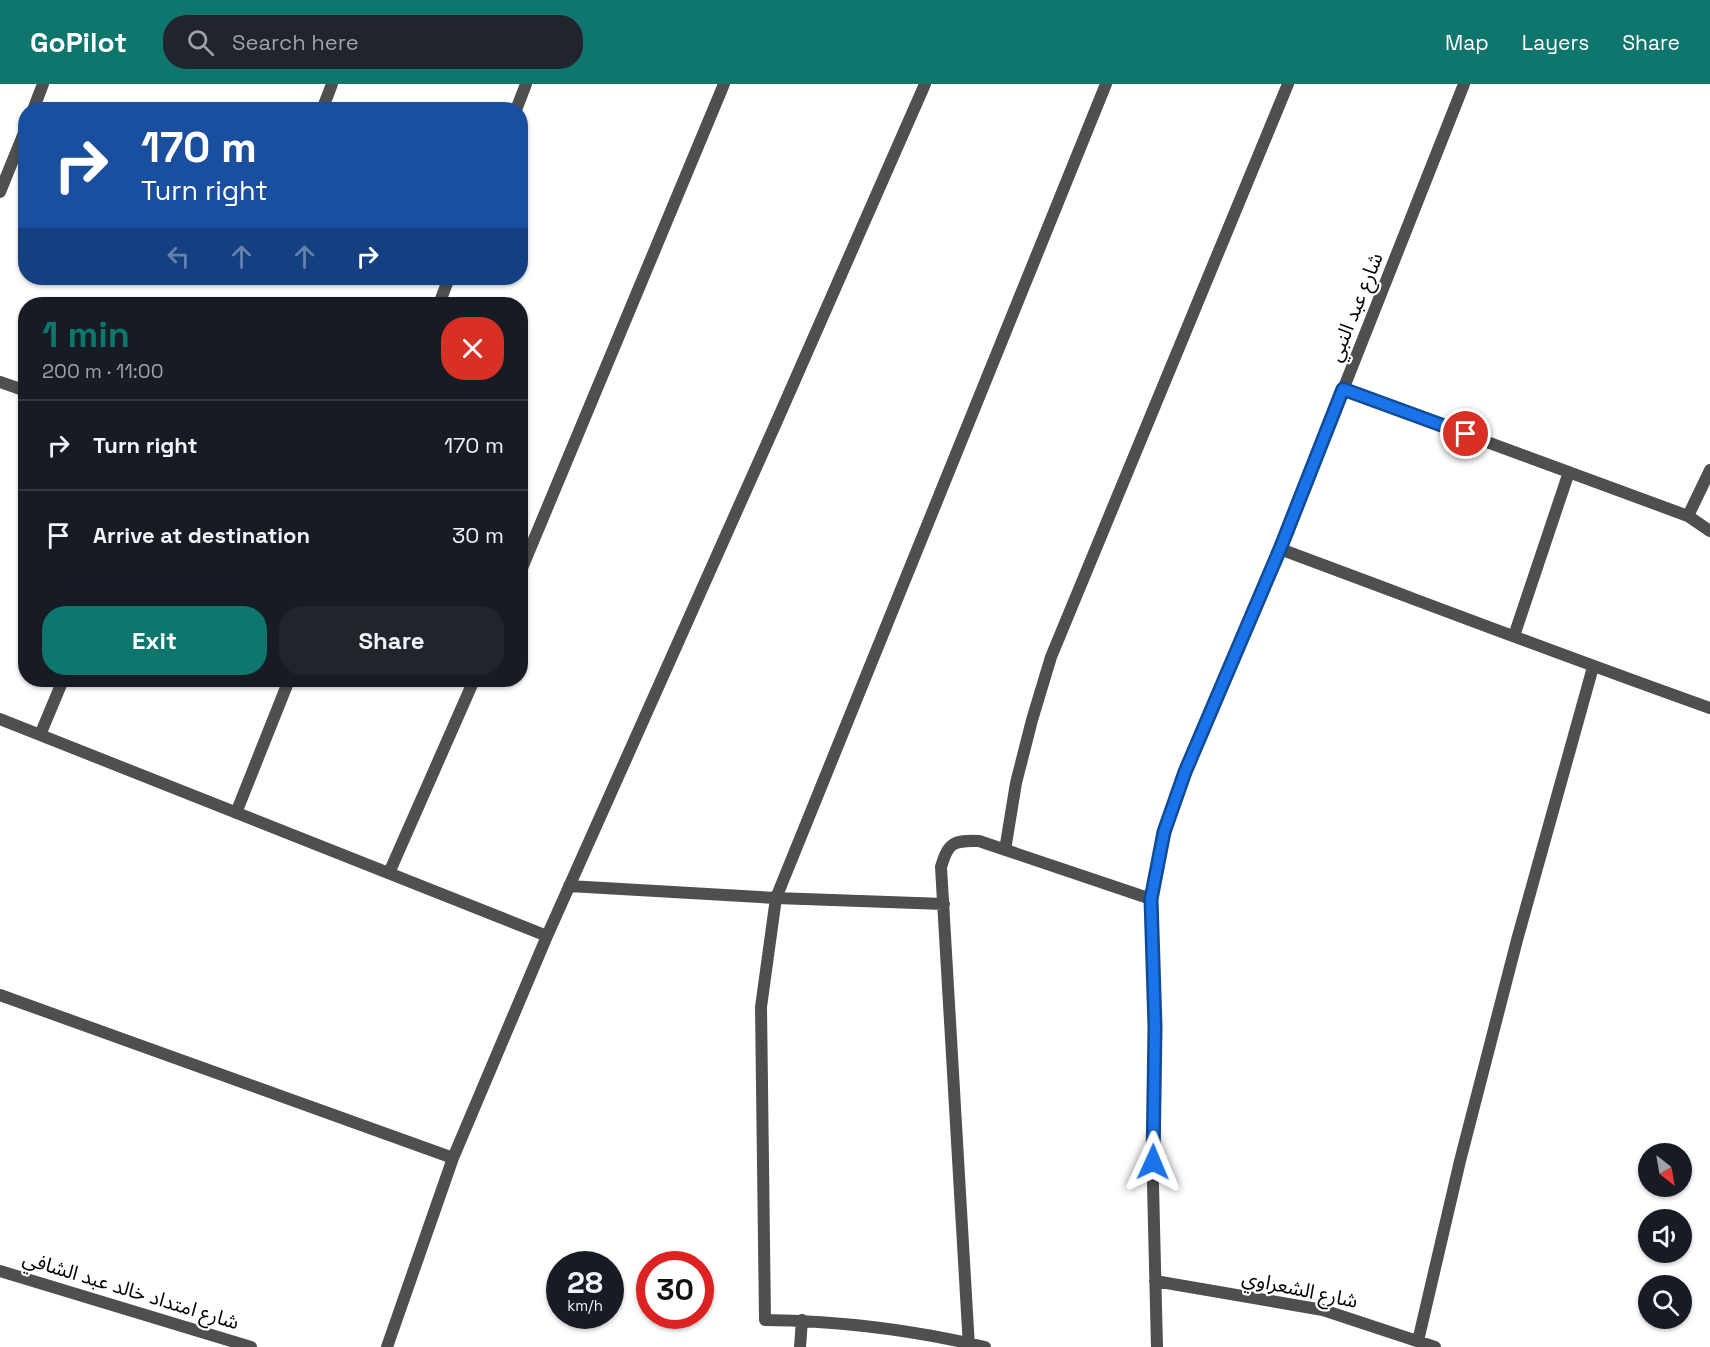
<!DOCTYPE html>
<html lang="en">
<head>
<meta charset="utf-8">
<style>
	body { margin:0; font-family:"Space Grotesk","Noto Sans Arabic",sans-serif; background:#20242c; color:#f1f3f6; height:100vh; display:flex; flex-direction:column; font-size:22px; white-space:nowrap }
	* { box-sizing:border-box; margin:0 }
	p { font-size:20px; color:#9ea1a6 }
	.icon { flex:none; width:33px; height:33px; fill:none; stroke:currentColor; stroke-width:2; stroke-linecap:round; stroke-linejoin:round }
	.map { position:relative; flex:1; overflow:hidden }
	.side { position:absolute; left:18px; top:213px; width:510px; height:390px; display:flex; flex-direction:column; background:#171b24; border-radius:24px; box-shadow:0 2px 4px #0004 }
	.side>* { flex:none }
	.hud { position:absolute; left:18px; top:18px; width:510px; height:183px; border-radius:24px; box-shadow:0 2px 4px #0004; background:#1a4fa0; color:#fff; overflow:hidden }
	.needle { width:39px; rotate:149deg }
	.tools { position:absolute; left:1638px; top:1059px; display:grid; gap:12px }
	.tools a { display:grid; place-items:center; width:54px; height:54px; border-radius:50%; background:#171b24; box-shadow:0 2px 4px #0004; font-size:30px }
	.speed { position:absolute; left:546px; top:1167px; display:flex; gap:12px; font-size:30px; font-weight:700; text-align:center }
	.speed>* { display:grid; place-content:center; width:78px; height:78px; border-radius:50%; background:#171b24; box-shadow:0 2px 4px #0004; line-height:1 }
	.speed small { font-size:15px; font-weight:400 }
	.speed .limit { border:9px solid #d22; background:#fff; color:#111 }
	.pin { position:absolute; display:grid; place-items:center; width:51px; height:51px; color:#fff; margin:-26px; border:3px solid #fff; border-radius:50%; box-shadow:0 2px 6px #0007 }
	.me { position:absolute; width:66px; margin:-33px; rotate:1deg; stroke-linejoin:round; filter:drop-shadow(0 0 4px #0008) }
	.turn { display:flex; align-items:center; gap:21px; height:126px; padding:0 24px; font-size:27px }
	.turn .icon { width:78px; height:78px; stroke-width:2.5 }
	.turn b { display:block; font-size:42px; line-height:51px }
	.lanes { display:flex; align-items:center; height:57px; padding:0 24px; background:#0003; justify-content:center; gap:30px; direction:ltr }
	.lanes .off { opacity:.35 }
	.round { display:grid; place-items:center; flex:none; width:63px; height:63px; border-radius:24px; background:#20242c }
	.head { display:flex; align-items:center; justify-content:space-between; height:102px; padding:0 24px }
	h1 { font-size:36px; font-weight:700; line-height:45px; color:#0f766e }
	.button { display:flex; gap:12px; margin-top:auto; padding:12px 24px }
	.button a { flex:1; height:69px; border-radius:24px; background:#0f766e; color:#fff; font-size:24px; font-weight:700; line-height:69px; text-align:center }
	.button a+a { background:#20242c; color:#f1f3f6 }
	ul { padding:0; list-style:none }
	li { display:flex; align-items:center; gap:18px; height:90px; padding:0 24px; border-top:2px solid #363941 }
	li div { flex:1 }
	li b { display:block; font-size:22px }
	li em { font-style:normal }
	header { display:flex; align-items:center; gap:36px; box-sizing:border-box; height:84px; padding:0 30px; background:#0f766e; color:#fff }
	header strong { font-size:28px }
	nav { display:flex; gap:33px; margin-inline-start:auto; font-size:21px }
	.search { width:420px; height:54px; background:#20242c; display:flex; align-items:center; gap:15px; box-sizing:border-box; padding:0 21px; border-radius:24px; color:#9ea1a6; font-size:22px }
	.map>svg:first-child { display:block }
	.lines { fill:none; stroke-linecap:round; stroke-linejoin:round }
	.lane { stroke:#4f4f4f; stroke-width:12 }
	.street { stroke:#4f4f4f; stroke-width:12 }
	.route-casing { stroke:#114b97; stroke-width:15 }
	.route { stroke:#1a73e8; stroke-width:10 }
	.labels { text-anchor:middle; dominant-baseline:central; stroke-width:4.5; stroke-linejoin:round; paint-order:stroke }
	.street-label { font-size:20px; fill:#000; stroke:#fff }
</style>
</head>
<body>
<header>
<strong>GoPilot</strong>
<div class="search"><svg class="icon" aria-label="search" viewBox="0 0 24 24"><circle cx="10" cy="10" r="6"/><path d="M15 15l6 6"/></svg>Search here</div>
<nav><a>Map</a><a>Layers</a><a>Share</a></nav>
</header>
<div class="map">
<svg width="1710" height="1263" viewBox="0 0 1710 1263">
	<rect width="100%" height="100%" fill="#fff"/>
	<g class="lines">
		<!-- lane -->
		<path class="lane" d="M322 26 332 0"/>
		<!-- street -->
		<path class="street" d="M33 26 43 0
			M516 26 526 0
			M0 108 26 44
			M439 220 449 194
			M0 298 26 307
			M1343 305 1688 432 1710 447
			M1688 432 1710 386
			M1280 465C1423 518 1566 573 1710 624
			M520 489 724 0
			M1514 552 1569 388
			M0 635 547 852
			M40 651 63 596
			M236 729 289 596
			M1005 766 1016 699 1032 636 1051 573 1288 0
			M389 789 474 596
			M569 802 776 814 944 820
			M0 911 453 1074
			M0 1187 251 1263
			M1155 1197 1323 1226 1435 1263
			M1418 1257 1460 1077 1517 856 1593 583
			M387 1263 453 1074 547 852 776 339 925 0
			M800 1263 802 1236
			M969 1263 941 783C948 759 953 756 979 757L1151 815
			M985 1263C914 1246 839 1237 765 1236L761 923 776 814 1106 0
			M1157 1263 1153 1101 1155 943 1151 815 1164 748 1185 688 1280 465 1464 0"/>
	</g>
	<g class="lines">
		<!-- route casing -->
		<g class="route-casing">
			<path id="route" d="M1153 1078 1155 943 1151 815 1164 748 1185 688 1280 465 1343 305 1466 350"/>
		</g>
		<!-- route -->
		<use href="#route" class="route"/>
	</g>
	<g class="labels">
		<!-- street labels -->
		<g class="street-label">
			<text transform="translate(1355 223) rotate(-68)">شارع عبد النبي</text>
			<text transform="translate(1300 1205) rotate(12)">شارع الشعراوي</text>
			<text transform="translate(131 1206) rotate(17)">شارع امتداد خالد عبد الشافي</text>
		</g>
	</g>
</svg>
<div class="tools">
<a><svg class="needle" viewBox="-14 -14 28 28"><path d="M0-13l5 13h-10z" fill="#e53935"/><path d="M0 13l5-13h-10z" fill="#9ea1a6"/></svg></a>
<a><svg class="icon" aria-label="sound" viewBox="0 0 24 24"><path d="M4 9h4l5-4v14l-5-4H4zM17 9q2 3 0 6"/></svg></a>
<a><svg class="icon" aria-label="search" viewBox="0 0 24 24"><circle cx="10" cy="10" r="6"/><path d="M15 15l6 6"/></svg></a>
</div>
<div class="speed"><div>28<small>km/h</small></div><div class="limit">30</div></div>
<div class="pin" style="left:1466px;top:350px;background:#d93025"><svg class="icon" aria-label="arrive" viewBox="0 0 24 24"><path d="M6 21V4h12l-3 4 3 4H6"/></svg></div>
<svg class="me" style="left:1153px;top:1078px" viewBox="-20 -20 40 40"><path d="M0-17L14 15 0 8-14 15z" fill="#1a73e8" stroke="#fff" stroke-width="4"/></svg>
<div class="hud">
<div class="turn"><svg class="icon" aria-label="right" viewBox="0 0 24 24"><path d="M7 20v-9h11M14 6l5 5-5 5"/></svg><div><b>170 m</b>Turn right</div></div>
<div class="lanes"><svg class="icon off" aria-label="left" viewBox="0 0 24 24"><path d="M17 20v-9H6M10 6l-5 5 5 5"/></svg><svg class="icon off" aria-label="ahead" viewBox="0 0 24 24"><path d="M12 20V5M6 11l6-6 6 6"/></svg><svg class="icon off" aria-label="ahead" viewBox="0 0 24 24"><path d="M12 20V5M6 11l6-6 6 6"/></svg><svg class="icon" aria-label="right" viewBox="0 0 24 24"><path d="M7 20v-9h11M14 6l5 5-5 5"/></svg></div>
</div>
<section class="side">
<div class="head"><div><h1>1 min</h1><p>200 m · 11:00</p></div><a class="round" style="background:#d93025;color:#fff"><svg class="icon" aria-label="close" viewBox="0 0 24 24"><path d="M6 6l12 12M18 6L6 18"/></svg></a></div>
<ul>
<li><svg class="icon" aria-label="right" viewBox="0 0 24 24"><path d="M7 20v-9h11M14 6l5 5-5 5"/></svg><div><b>Turn right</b></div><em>170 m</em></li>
<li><svg class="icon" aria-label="arrive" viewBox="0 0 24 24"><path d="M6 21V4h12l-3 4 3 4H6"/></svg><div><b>Arrive at destination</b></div><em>30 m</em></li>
</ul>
<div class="button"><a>Exit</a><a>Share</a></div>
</section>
</div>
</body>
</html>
